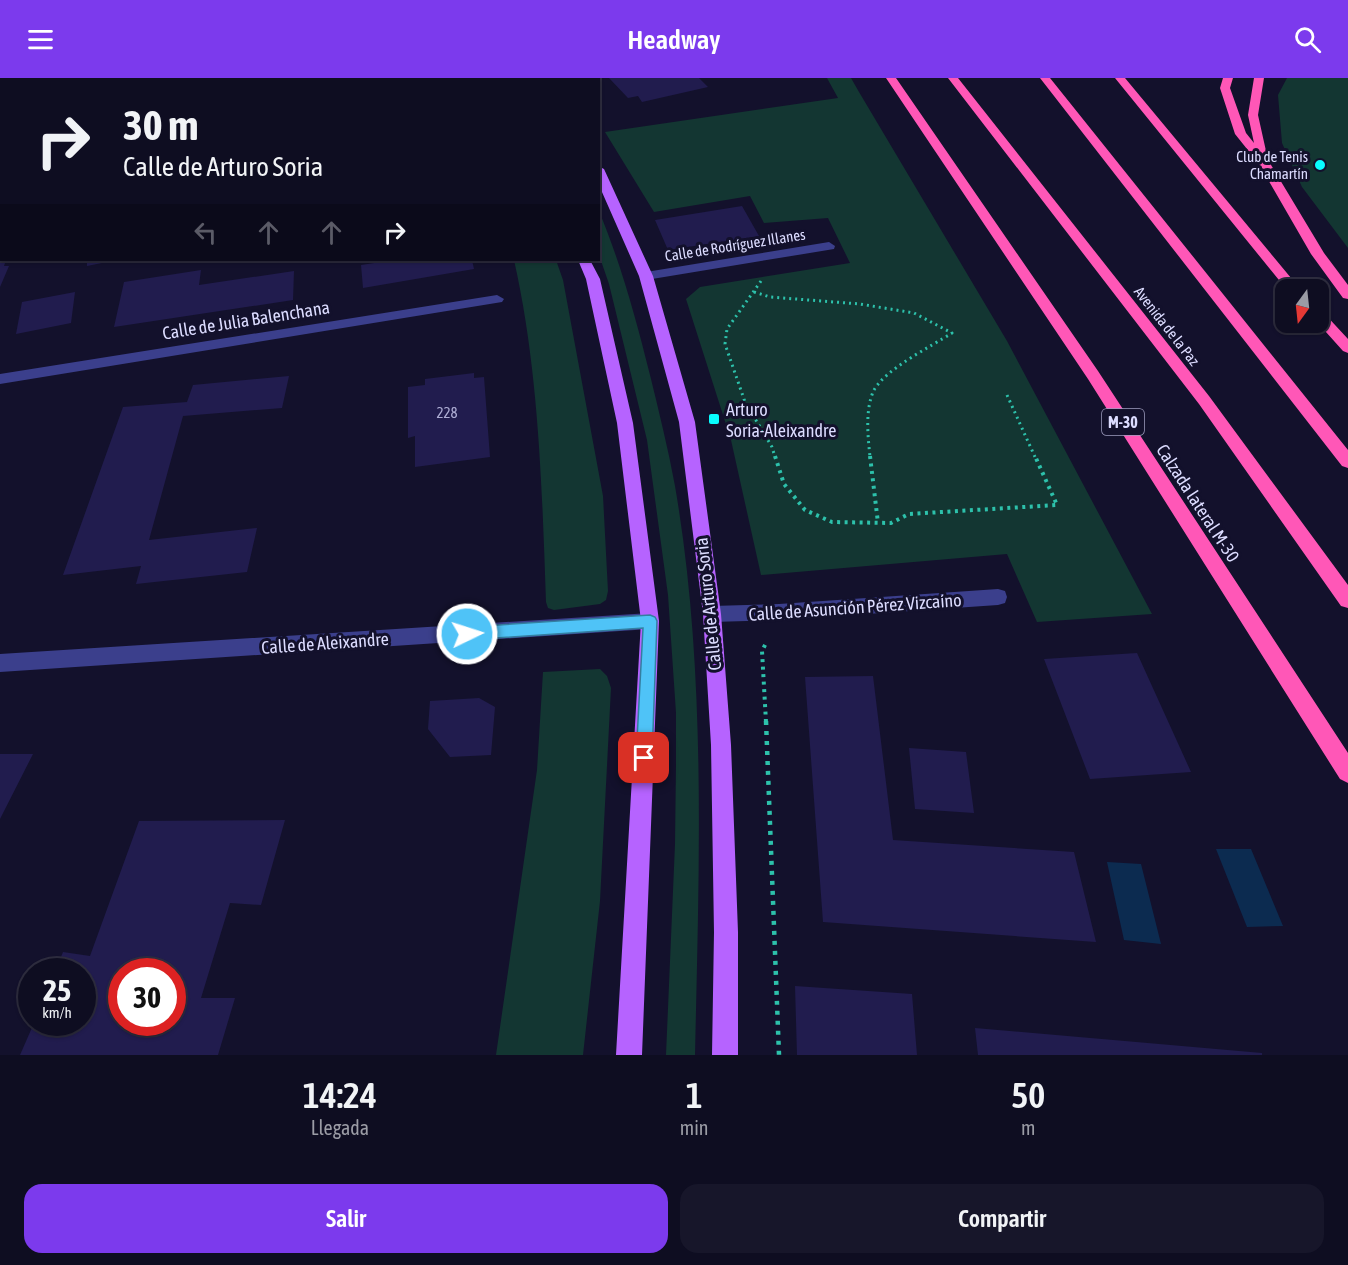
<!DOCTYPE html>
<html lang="es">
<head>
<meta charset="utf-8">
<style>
	body { margin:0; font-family:"Asap Condensed",sans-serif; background:#17162a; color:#f1f3f6; height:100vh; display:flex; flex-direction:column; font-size:22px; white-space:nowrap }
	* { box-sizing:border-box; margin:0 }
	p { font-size:20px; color:#9b9ca5 }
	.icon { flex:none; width:33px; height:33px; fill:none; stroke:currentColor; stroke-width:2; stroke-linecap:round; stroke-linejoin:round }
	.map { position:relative; height:977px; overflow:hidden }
	.drawer { display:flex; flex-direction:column; background:#0e0d21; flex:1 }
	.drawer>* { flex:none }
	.guide { position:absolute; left:0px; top:0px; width:600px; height:183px; box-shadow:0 2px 4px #0004,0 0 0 2px #2e2d3f; background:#0e0d21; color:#f1f3f6; overflow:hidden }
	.needle { width:39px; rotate:195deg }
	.controls { position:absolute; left:1275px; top:201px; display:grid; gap:12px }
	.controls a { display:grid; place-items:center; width:54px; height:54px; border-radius:12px; background:#0e0d21; box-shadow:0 2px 4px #0004,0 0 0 2px #2e2d3f; font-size:30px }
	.speed { position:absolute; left:18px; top:880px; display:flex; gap:12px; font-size:30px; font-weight:700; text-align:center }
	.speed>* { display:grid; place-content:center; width:78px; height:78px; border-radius:50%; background:#0e0d21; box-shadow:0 2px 4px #0004,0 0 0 2px #2e2d3f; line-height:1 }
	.speed small { font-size:15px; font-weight:400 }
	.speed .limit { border:9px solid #d22; background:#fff; color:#111 }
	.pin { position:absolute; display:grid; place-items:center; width:51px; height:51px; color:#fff; margin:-26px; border-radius:12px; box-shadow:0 3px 9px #0006 }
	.me { position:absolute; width:66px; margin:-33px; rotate:86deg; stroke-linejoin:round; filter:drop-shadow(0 0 4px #0008) }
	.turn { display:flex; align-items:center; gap:21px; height:126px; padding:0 24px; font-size:27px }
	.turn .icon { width:78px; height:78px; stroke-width:2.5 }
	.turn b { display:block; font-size:42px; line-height:51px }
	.lanes { display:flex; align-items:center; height:57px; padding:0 24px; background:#0003; justify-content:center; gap:30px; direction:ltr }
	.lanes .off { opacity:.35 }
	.eta { display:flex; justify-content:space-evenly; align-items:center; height:102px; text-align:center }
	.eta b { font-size:36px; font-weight:600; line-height:42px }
	.action { display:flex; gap:12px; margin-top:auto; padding:12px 24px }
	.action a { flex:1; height:69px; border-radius:18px; background:#7c3aed; color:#fff; font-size:24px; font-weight:600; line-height:69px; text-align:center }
	.action a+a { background:#17162a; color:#f1f3f6 }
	header { display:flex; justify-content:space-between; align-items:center; height:78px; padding:0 24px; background:#7c3aed; color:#fff; font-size:27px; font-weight:600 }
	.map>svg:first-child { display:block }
	.green { fill:#133632 }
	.water { fill:#0c2b50 }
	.building { fill:#211c4e; fill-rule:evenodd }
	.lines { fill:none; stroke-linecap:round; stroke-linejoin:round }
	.path-far2 { stroke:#2dc1ab; stroke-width:3; stroke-dasharray:2 4; stroke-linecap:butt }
	.path-far1 { stroke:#2dc1ab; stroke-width:4; stroke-dasharray:3 4.5; stroke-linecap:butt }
	.path { stroke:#2dc1ab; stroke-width:4.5; stroke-dasharray:4 6; stroke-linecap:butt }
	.minor { fill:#3b3f8c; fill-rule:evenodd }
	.major { fill:#b663ff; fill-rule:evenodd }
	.highway { fill:#ff57b7; fill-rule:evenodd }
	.route { fill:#4fc3f7; stroke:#337fa1; stroke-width:1.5 }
	.poi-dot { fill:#08fdff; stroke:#13112c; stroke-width:2 }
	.labels { text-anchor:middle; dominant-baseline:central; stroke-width:6; stroke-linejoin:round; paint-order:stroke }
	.far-poi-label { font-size:15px; fill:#dcdcff; stroke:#13112c; text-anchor:end }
	.far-street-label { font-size:15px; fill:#dcdcff; stroke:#13112c }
	.number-label { font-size:15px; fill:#adacd3 }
	.shield { fill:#13112c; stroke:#a09fc0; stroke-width:1.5 }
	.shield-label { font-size:16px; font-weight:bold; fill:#dcdcff }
	.street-label { font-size:18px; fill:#dcdcff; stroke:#13112c }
	.poi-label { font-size:18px; fill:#dcdcff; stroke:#13112c; text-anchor:start }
</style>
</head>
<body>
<header><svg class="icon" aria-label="menu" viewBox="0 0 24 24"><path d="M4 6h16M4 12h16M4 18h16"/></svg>Headway<svg class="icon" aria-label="search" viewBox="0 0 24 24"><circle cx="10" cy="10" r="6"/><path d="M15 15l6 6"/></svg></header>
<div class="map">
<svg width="1348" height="977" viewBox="0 0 1348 977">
	<rect width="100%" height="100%" fill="#13112c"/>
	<!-- green -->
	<path class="green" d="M827 0H851L859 14 1007 263 1152 536 1037 544 1007 476 761 497 731 362 686 221 700 209 850 185 828 140 764 145 750 118 654 134 605 54 838 20Z
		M1287 0H1348V170L1302 109 1282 65 1278 17Z
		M599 133C621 186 636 241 650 297 659 334 668 370 675 408 707 593 699 790 695 977H666L675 766 676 686V635L668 517 647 362 609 206 599 177Z
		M514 182H556L563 202 603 418 608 513 606 522 600 526 554 532 548 530 546 524C542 410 539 293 514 182Z
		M600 591 607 598 611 610 600 823 583 977H496L537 692 543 594Z"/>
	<!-- water -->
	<path class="water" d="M1216 771H1251L1283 848 1247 849Z
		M1107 784 1141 786 1161 866 1124 862Z"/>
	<!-- building -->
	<path class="building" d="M609 0H699L708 9 642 24 638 18 628 20Z
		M742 128 759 158 668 172 655 142Z
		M0 182H6L4 188H9L0 209Z
		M87 182H112V183L87 188Z
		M394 182H472L474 191 363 210 361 187Z
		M201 192 199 207 294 193 293 222 114 249 124 204Z
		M75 214 71 245 16 256 22 224Z
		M474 295V300L484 299 490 379 415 389V358L408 360V309L425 307V301Z
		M289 298 282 330 183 338 149 462 257 450 247 494 136 506 141 488 63 497 123 329 187 324 193 307Z
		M1137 575 1191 694 1090 701 1044 581Z
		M873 598 893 762 1074 774 1096 864 823 844 805 599Z
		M479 620 495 629 491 677 450 679 428 651 430 623Z
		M909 670 966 674 974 735 915 731Z
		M0 676H33L0 741Z
		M285 742 261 827 230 825 201 920H235L218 977H20L34 945H82V894H55L63 874 90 878 139 743ZM122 894H172V945H122Z
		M795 908 912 916 917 977H797Z
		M975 950 1262 975V977H978Z"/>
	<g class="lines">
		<!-- path-far2 -->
		<path class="path-far2" d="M761 203 727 251 725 266 745 324 772 369 775 379
			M754 214 770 219 860 226 914 235 952 255C932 268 883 292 873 314 865 334 868 359 870 379
			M1007 317 1035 379"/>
		<!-- path-far1 -->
		<path class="path-far1" d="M775 378 784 406 805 432 832 444 891 445 909 436 1057 427 1035 378
			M870 378 878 445
			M766 644 762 573 767 563"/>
		<!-- path -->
		<path class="path" d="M766 643 779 977"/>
		<!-- minor -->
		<path class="minor" d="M0 130H2V138H0Z
			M829 164 835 168 834 171 646 202 639 198 646 194Z
			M497 217 504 221 502 224 0 306V296Z
			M998 511 1005 513 1007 519 1005 525 998 527 779 542 712 544 705 542 703 536 705 530 712 528 779 526Z
			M650 535 657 537 659 543 657 549 650 551 0 594V576Z"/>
		<!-- major -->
		<path class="major" d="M451 0H465L450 2Z
			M526 0H536L537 2H527Z
			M598 88 604 91 653 198 695 344 721 536 731 667 738 854V977H712L714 854 711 667 703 536 679 344 639 198 598 105Z
			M578 182H590L600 201 633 345 659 543 642 977H616L641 543 617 345 586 201Z"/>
		<!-- highway -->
		<path class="highway" d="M886 0H896L1098 293 1348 675V705L1340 701 1088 301Z
			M948 0H958L1209 318 1348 507V530L1341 528 1199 326Z
			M1040 0H1050L1348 372V390L1342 388Z
			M1115 0H1125L1301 212H1287Z
			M1223 0H1233L1230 10 1246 55 1254 65 1248 37 1254 0H1264L1258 37 1268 82 1324 175 1348 207V221L1343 220 1311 176 1259 86 1235 56 1220 10Z
			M1318 233 1323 234 1348 261V275L1343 273 1317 244Z"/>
	</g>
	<!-- route -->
	<path class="route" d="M650 537 655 539 657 543 652 680 649 686 644 688 638 686 636 680 643 550 467 562 462 560 460 556 462 551 467 549Z"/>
	<!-- markers -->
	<g class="poi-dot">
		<circle cx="1320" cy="87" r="6"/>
		<rect x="708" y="335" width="12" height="12" rx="3"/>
	</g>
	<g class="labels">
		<!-- far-poi labels -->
		<g class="far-poi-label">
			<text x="1308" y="78">Club de Tenis<tspan x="1308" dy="17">Chamartín</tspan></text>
		</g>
		<!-- far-street labels -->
		<g class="far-street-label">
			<text transform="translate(735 167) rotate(-9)">Calle de Rodríguez Illanes</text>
			<text transform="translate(1167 248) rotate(52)">Avenida de la Paz</text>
		</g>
		<!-- number labels -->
		<g class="number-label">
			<text x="447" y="334">228</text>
		</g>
		<!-- shield labels -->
		<rect class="shield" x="1102" y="331" width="42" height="26" rx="4.5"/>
		<g class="shield-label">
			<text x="1123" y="344">M-30</text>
		</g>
		<!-- street labels -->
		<g class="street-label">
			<text transform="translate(246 242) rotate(-9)">Calle de Julia Balenchana</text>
			<text transform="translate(1198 425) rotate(57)">Calzada lateral M-30</text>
			<text transform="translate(708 526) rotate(-96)">Calle de Arturo Soria</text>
			<text transform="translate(855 529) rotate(-4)">Calle de Asunción Pérez Vizcaíno</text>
			<text transform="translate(325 565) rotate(-4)">Calle de Aleixandre</text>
		</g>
		<!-- poi labels -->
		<g class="poi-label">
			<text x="726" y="331">Arturo<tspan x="726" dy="21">Soria-Aleixandre</tspan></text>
		</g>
	</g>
</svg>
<div class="controls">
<a><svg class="needle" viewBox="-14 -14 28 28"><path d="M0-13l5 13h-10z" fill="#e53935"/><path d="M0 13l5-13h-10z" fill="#9b9ca5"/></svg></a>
</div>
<div class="speed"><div>25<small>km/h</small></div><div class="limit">30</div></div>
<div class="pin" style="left:644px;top:680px;background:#d93025"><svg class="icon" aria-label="arrive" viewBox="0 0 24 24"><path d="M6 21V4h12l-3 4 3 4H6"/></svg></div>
<svg class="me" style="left:467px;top:556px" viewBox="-20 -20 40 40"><circle r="17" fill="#4fc3f7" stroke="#fff" stroke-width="3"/><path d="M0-11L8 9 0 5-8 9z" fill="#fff"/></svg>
<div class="guide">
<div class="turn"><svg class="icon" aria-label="right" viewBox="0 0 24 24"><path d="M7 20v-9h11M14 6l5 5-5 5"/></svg><div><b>30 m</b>Calle de Arturo Soria</div></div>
<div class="lanes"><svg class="icon off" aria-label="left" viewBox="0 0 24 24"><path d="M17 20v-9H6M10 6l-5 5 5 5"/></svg><svg class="icon off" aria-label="ahead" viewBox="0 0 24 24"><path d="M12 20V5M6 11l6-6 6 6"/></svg><svg class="icon off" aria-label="ahead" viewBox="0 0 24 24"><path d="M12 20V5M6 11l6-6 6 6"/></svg><svg class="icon" aria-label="right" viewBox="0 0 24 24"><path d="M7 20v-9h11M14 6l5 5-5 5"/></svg></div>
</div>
</div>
<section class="drawer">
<div class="eta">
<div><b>14:24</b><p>Llegada</p></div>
<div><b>1</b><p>min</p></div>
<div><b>50</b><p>m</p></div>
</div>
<div class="action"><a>Salir</a><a>Compartir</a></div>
</section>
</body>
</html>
